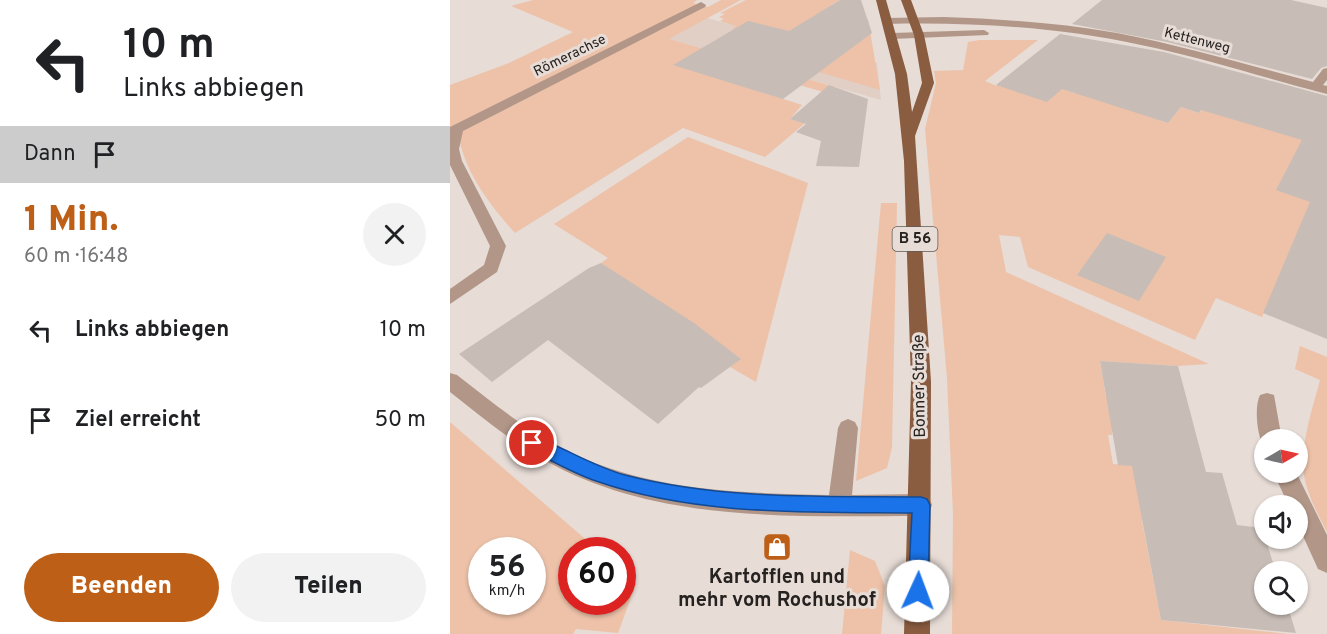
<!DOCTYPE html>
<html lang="de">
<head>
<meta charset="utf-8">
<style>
	body { margin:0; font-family:Overpass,sans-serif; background:#f2f2f2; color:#202124; height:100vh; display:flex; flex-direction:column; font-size:22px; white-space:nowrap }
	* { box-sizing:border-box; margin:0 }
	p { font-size:20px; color:#757577 }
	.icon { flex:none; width:33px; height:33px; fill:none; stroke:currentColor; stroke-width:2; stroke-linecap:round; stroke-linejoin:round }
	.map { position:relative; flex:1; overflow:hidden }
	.panel { display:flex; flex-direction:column; background:#fff; width:450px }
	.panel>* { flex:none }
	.banner { background:#fff; color:#202124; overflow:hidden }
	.needle { width:39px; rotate:81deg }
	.tools { position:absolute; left:804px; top:429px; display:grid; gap:12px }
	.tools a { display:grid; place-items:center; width:54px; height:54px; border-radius:50%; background:#fff; box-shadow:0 2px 4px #0004; font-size:30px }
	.speed { position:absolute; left:18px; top:537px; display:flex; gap:12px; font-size:30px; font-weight:700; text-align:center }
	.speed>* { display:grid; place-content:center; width:78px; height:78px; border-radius:50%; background:#fff; box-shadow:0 2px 4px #0004; line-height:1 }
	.speed small { font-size:15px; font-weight:400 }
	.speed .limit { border:9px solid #d22; background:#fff; color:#111 }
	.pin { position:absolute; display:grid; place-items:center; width:51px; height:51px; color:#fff; margin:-26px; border:3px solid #fff; border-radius:50%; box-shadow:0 2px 6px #0007 }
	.me { position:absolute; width:66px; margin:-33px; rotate:2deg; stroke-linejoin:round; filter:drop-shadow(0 0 4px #0008) }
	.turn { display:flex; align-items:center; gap:21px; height:126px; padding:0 24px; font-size:27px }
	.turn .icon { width:78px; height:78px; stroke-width:2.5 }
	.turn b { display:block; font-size:42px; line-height:51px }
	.then { display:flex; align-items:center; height:57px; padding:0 24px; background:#0003; gap:12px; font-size:22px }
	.round { display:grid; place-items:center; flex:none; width:63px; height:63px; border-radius:32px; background:#f2f2f2 }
	.head { display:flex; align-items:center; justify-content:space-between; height:102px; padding:0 24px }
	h1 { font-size:36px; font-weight:800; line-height:45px; color:#be5f17 }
	.button { display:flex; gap:12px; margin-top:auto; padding:12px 24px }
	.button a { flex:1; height:69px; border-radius:36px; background:#be5f17; color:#fff; font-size:24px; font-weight:800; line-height:69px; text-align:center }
	.button a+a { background:#f2f2f2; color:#202124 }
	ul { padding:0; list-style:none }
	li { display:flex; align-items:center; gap:18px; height:90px; padding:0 24px }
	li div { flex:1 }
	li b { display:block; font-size:22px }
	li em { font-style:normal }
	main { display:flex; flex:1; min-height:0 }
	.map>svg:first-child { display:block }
	.built { fill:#e1cfc5 }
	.green { fill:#edc2a9; fill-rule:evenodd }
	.building { fill:#c7bcb6 }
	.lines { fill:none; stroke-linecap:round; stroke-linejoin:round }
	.lane { fill:#b29788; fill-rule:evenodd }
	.street { fill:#b29788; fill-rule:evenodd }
	.primary { fill:#8a5c40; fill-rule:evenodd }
	.route { fill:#1a73e8; stroke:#114b97; stroke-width:1.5 }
	.labels { text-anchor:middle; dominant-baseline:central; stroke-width:6; stroke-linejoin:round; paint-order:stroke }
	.far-street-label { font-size:14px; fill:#262220; stroke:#e7dcd6 }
	.shield { fill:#e7dcd6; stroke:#605a57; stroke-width:1.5 }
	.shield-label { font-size:15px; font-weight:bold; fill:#262220 }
	.street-label { font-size:16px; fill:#262220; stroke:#e7dcd6 }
	.near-poi-label { font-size:20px; font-weight:bold; fill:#262220; stroke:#e7dcd6 }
</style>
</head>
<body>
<main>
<section class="panel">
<div class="banner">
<div class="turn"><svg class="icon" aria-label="left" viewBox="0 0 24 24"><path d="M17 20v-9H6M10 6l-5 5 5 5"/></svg><div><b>10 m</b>Links abbiegen</div></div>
<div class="then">Dann<svg class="icon" aria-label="arrive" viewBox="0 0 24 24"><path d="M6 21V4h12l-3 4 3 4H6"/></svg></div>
</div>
<div class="head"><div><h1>1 Min.</h1><p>60 m · 16:48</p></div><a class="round"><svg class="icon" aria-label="close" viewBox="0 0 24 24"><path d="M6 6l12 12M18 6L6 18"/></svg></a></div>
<ul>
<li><svg class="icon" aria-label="left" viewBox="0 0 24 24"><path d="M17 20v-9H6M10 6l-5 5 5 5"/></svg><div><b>Links abbiegen</b></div><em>10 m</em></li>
<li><svg class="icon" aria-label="arrive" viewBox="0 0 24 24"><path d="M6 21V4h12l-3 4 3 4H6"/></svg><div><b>Ziel erreicht</b></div><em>50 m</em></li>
</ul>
<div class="button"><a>Beenden</a><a>Teilen</a></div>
</section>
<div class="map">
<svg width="877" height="634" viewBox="0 0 877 634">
	<rect width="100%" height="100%" fill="#e7dcd6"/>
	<!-- built -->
	<path class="built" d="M257 18 427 63 431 100 218 39Z"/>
	<!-- green -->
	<path class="green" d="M83 0H247L243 3 258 7 271 0H291L219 39 385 87 377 93 308 73 290 85 352 105 340 119 355 123 315 157 233 128 65 233C41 206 19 178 10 143L0 147V85L59 63 123 32 61 6Z
		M296 0H390L381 5 389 21 418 19 430 90 369 72 388 58 282 29 286 26 270 21 274 19 269 17 275 14 270 13Z
		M529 40H588L535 81 547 86 564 71 624 93 627 91 720 88 697 116 718 123 731 107 749 113 758 102 873 131 877 310 829 278 812 317 766 298 745 340 578 267 570 237 549 235 556 272 759 364 728 366 650 361 656 397 666 398 672 433 662 432V435H658L663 464 700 467 692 521 711 620 838 634H502L503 514 497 378 475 129 486 83 484 71 513 70 518 42Z
		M238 137 358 183 306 382 280 367 290 358 157 267 151 263 158 258 104 224Z
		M431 203H447L442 447 437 468 406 481Z
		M850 346 877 357V532C867 513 854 488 853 467 852 439 863 407 870 380L845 369Z
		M0 422 148 550H122V602H172L173 572 186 584 168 633 126 629 123 634H0ZM82 550V602H32V550Z
		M400 550 425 561 435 586 431 634H392Z"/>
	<!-- building -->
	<path class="building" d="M390 0H411L422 33 333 99 223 65 298 21 339 31Z
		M652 0H841L877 8V66L871 68 862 79 717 42 622 24Z
		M610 34 714 52 877 96V339L813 313 860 202 826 190 852 140 751 110 749 113 731 107 718 123 612 89 597 102 546 85Z
		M379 85 418 99 409 167 366 166 371 141 346 132 356 124 340 119Z
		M657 233 716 257 689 301 627 275Z
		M151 263 244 323 291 359 251 388 249 387 208 424 98 340 42 382 9 354 139 268Z
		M650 361 728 366 756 472 772 473 787 525 812 528 826 572H814V604H837L846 633 711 620 682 466 668 465Z"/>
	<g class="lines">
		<!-- lane -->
		<path class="lane" d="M251 2 256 5 255 7 13 131 9 149 12 161 56 246 47 272 0 304V289L34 265 40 246 0 165V127Z
			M0 373 7 375C41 401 74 429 112 448 193 491 290 493 379 495L388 428 391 422 398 419 405 422 408 428 402 495 471 494 479 497 482 505 479 513 471 516C346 516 209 524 96 461 61 442 31 416 0 392Z"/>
		<!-- street -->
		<path class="street" d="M494 17C552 19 610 23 667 33 734 46 798 65 863 82L873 69 877 68V80L873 85 877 86V94C815 78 754 58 691 45 608 27 522 22 437 24L432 21 437 18Z
			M534 30 539 33 538 35 442 39 437 36 442 33Z
			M817 393 824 395 832 440H814V447C807 436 804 407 810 395Z
			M823 472H846L877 535V573L868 569 848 525V506H839Z"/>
		<!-- primary -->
		<path class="primary" d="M426 0H436L457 74 462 112 472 83 464 35 451 0H461L474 35 484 83 465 136 481 382 480 634H454L461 382 454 161 445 74Z"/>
	</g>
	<!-- route -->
	<path class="route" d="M82 436C114 447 142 466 175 475 271 500 372 496 471 497L477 499 480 505 478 591 475 598 468 601 461 598 458 591 462 513C357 512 246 516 146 481 122 473 99 459 76 448L74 443 76 438Z"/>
	<!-- icons -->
	<defs>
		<g id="shop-square" transform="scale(1.5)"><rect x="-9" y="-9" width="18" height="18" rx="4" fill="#be5f17" stroke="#e7dcd6"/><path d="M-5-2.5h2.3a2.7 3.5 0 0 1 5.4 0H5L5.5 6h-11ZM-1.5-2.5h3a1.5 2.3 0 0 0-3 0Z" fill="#fff"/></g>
	</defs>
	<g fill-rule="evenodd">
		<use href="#shop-square" x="327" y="547"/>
	</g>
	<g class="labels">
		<!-- far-street labels -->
		<g class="far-street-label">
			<text transform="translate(747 41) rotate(14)">Kettenweg</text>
			<text transform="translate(120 56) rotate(-26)">Römerachse</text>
		</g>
		<!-- shield labels -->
		<rect class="shield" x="442.5" y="227" width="45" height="24" rx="4.5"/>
		<g class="shield-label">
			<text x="465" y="239">B 56</text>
		</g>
		<!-- street labels -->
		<g class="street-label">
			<text transform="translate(470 386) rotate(-91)">Bonner Straße</text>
		</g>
		<!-- near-poi labels -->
		<g class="near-poi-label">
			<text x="327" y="578">Kartofflen und<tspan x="327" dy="23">mehr vom Rochushof</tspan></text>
		</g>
	</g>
</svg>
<div class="tools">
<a><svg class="needle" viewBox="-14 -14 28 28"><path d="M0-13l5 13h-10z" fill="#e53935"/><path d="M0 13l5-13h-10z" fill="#757577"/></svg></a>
<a><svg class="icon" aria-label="sound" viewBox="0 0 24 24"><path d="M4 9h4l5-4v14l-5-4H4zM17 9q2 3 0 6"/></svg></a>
<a><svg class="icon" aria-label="search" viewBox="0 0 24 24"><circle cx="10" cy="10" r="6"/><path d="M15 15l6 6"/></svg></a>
</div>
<div class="speed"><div>56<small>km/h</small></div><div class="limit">60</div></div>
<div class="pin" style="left:82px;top:443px;background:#d93025"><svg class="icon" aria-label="arrive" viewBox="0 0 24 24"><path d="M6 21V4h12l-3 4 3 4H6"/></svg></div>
<svg class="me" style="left:468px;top:591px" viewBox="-20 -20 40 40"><circle r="19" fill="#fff"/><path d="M0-13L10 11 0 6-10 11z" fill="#1a73e8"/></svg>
</div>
</main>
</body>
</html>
